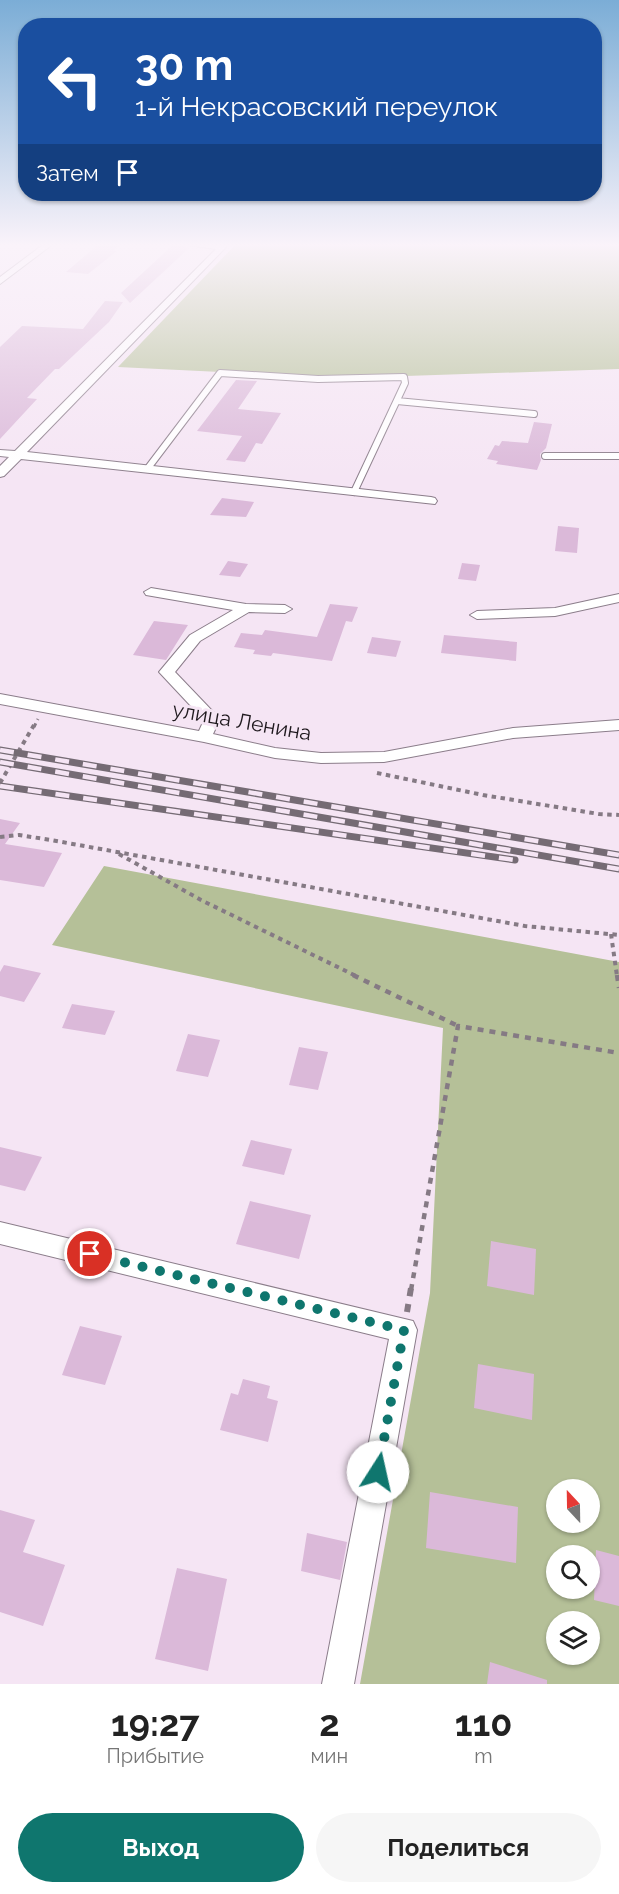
<!DOCTYPE html>
<html lang="ru">
<head>
<meta charset="utf-8">
<style>
	body { margin:0; font-family:Raleway,sans-serif; background:#f6f6f6; color:#222; height:100vh; display:flex; flex-direction:column; font-size:22px; white-space:nowrap }
	* { box-sizing:border-box; margin:0 }
	p { font-size:20px; color:#767676 }
	.icon { flex:none; width:33px; height:33px; fill:none; stroke:currentColor; stroke-width:2; stroke-linecap:round; stroke-linejoin:round }
	.map { position:relative; height:1684px; overflow:hidden }
	.panel { display:flex; flex-direction:column; background:#fff; flex:1 }
	.panel>* { flex:none }
	.guide { position:absolute; left:18px; top:18px; width:584px; height:183px; border-radius:24px; box-shadow:0 2px 4px #0004; background:#1a4fa0; color:#fff; overflow:hidden }
	.needle { width:39px; rotate:338deg }
	.tools { position:absolute; left:546px; top:1479px; display:grid; gap:12px }
	.tools a { display:grid; place-items:center; width:54px; height:54px; border-radius:50%; background:#fff; box-shadow:0 2px 4px #0004; font-size:30px }
	.pin { position:absolute; display:grid; place-items:center; width:51px; height:51px; color:#fff; margin:-26px; border:3px solid #fff; border-radius:50%; box-shadow:0 2px 6px #0007 }
	.me { position:absolute; width:66px; margin:-33px; rotate:10deg; stroke-linejoin:round; filter:drop-shadow(0 0 4px #0008) }
	.turn { display:flex; align-items:center; gap:21px; height:126px; padding:0 18px; font-size:27px }
	.turn .icon { width:78px; height:78px; stroke-width:2.5 }
	.turn b { display:block; font-size:42px; line-height:51px }
	.then { display:flex; align-items:center; height:57px; padding:0 18px; background:#0003; gap:12px; font-size:22px }
	.eta { display:flex; justify-content:space-evenly; align-items:center; height:102px; text-align:center }
	.eta b { font-size:36px; font-weight:700; line-height:42px }
	.button { display:flex; gap:12px; margin-top:auto; padding:12px 18px }
	.button a { flex:1; height:69px; border-radius:36px; background:#0f766e; color:#fff; font-size:24px; font-weight:700; line-height:69px; text-align:center }
	.button a+a { background:#f6f6f6; color:#222 }
	.map>svg:first-child { display:block }
	.green { fill:#b5c098; fill-rule:evenodd }
	.building { fill:#dbb9d9 }
	.lines { fill:none; stroke-linecap:round; stroke-linejoin:round }
	.lane-casing { stroke:#8b7d8a; stroke-width:8 }
	.street-casing { stroke:#8b7d8a; stroke-width:2 }
	.path-far3 { stroke:#857a84; stroke-width:3; stroke-dasharray:4 4; stroke-linecap:butt }
	.path-far2 { stroke:#857a84; stroke-width:4; stroke-dasharray:4.5 4.5; stroke-linecap:butt }
	.path-far1 { stroke:#857a84; stroke-width:4.5; stroke-dasharray:6 6; stroke-linecap:butt }
	.path { stroke:#857a84; stroke-width:6; stroke-dasharray:8 8; stroke-linecap:butt }
	.lane { stroke:#fff; stroke-width:6 }
	.street { fill:#fff; fill-rule:evenodd }
	.rail-casing { stroke:#756b74; stroke-width:7 }
	.rail { stroke:#f5e5f4; stroke-width:4.5; stroke-dasharray:14; stroke-linecap:butt }
	.route { stroke:#0f766e; stroke-width:10; stroke-dasharray:0 18 }
	.labels { text-anchor:middle; dominant-baseline:central; stroke-width:6; stroke-linejoin:round; paint-order:stroke }
	.street-label { font-size:21px; fill:#1f191e; stroke:#f5e5f4 }
</style>
</head>
<body>
<div class="map">
<svg width="619" height="1684" viewBox="0 0 619 1684">
	<rect width="100%" height="100%" fill="#f5e5f4"/>
	<!-- green -->
	<path class="green" d="M236 244H619V369L346 378 118 367Z
		M104 866 619 962V1684H360L430 1293 443 1028 52 945ZM556 1490H590V1522H556ZM556 1556H590V1588H556ZM556 1622H590V1654H556Z"/>
	<!-- building -->
	<path class="building" d="M99 244H121L113 251H117L88 274 66 272Z
		M174 244 189 248 130 303 121 293Z
		M105 301 123 302 109 322 59 369H55L27 398 37 399 0 439V347L22 326 83 329Z
		M236 380 257 381 238 409 281 413 262 444 256 443 245 462 226 460 242 436 197 431Z
		M534 422 552 424 546 448 540 454 541 460 537 470 496 464 498 461 487 459 495 445 499 446 502 441 528 443Z
		M222 498 254 502 246 517 210 515Z
		M558 526 579 528 577 553 555 551Z
		M228 561 248 564 240 577 219 575Z
		M462 563 480 565 476 581 458 579Z
		M330 604 358 607 352 622 346 621 332 661 273 653 271 656 253 654 255 650 234 647 241 633 262 635 265 630 317 637Z
		M154 621 188 625 166 660 133 655Z
		M444 635 517 642 516 661 441 653Z
		M372 637 401 641 396 657 367 653Z
		M0 819 20 823 5 844 62 853 44 887 0 880Z
		M4 965 41 973 24 1002 0 996V972Z
		M72 1004 115 1011 105 1035 62 1028Z
		M188 1034 220 1040 208 1077 176 1071Z
		M299 1047 328 1052 318 1090 289 1085Z
		M251 1140 292 1149 284 1175 242 1166Z
		M0 1147 42 1157 25 1191 0 1185Z
		M250 1201 311 1215 299 1259 236 1244Z
		M491 1241 536 1249 534 1295 487 1286Z
		M80 1326 122 1336 105 1385 62 1375Z
		M478 1364 534 1374 532 1420 474 1408Z
		M243 1379 270 1386 267 1398 278 1401 268 1442 220 1430 231 1393 238 1395Z
		M430 1492 518 1507 516 1563 426 1548Z
		M0 1510 35 1520 23 1552 65 1565 43 1626 0 1612Z
		M307 1533 347 1542 340 1580 301 1571Z
		M596 1550 619 1556V1606L594 1600Z
		M177 1568 227 1579 208 1671 155 1659Z
		M490 1662 547 1680V1684H487Z"/>
	<g class="lines">
		<!-- lane casing -->
		<g class="lane-casing">
			<path id="lane" d="M397 401 534 414
				M545 456H619
				M148 468 220 373 318 379 404 377 405 383 354 492"/>
		</g>
		<!-- street casing -->
		<g class="street-casing">
			<path id="street" d="M44 244H53L0 284V277Z
				M181 244H229L27 452 431 497 435 498 437 501 435 504 21 459 4 476 0 477V466L9 457 0 456V450L15 451 216 249Z
				M151 588 246 604 285 605 292 609 285 613 249 612 200 641 175 672 220 719 213 734 275 748 321 753 384 752 513 728 619 720V730L513 738 384 762 321 763 275 758 204 742 0 704V694L199 731 204 720 159 672 190 635 233 610 146 595 144 592Z
				M619 594V602L555 616 477 619 470 615 477 611 555 608Z
				M0 1222 413 1321 417 1330 354 1684H322L389 1339 0 1244Z"/>
		</g>
		<!-- path-far3 -->
		<path class="path-far3" d="M34 727 38 719"/>
		<!-- path-far2 -->
		<path class="path-far2" d="M377 773 483 795 599 814 619 815
			M0 783 34 725
			M0 837 19 835 51 840 525 926 619 935
			M119 854 201 900 356 976
			M611 934 617 976"/>
		<!-- path-far1 -->
		<path class="path-far1" d="M353 975 458 1026
			M617 975 619 988
			M411 1290 458 1026 619 1053"/>
		<!-- path -->
		<path class="path" d="M407 1312 411 1288"/>
		<!-- lane -->
		<use href="#lane" class="lane"/>
		<!-- street -->
		<use href="#street" class="street"/>
		<!-- rail casing -->
		<g class="rail-casing">
			<path id="rail" d="M0 750 619 855
				M0 762 619 869
				M0 786 515 860"/>
		</g>
		<!-- rail -->
		<use href="#rail" class="rail"/>
	</g>
	<!-- sky -->
	<linearGradient id="sky" x2="0" y2="1"><stop stop-color="#7badd6"/><stop offset="0.51" stop-color="#faf3fa"/><stop offset="1" stop-color="#faf3fa" stop-opacity="0"/></linearGradient>
	<rect width="619" height="480" fill="url(#sky)"/>
	<g class="lines">
		<!-- route -->
		<path class="route" d="M90 1254 404 1330 378 1472"/>
	</g>
	<g class="labels">
		<!-- street labels -->
		<g class="street-label">
			<text transform="translate(242 721) rotate(10)">улица Ленина</text>
		</g>
	</g>
</svg>
<div class="tools">
<a><svg class="needle" viewBox="-14 -14 28 28"><path d="M0-13l5 13h-10z" fill="#e53935"/><path d="M0 13l5-13h-10z" fill="#767676"/></svg></a>
<a><svg class="icon" aria-label="search" viewBox="0 0 24 24"><circle cx="10" cy="10" r="6"/><path d="M15 15l6 6"/></svg></a>
<a><svg class="icon" aria-label="layers" viewBox="0 0 24 24"><path d="M12 4l9 5-9 5-9-5zM3 14l9 5 9-5"/></svg></a>
</div>
<div class="pin" style="left:90px;top:1254px;background:#d93025"><svg class="icon" aria-label="arrive" viewBox="0 0 24 24"><path d="M6 21V4h12l-3 4 3 4H6"/></svg></div>
<svg class="me" style="left:378px;top:1472px" viewBox="-20 -20 40 40"><circle r="19" fill="#fff"/><path d="M0-13L10 11 0 6-10 11z" fill="#0f766e"/></svg>
<div class="guide">
<div class="turn"><svg class="icon" aria-label="left" viewBox="0 0 24 24"><path d="M17 20v-9H6M10 6l-5 5 5 5"/></svg><div><b>30 m</b>1-й Некрасовский переулок</div></div>
<div class="then">Затем<svg class="icon" aria-label="arrive" viewBox="0 0 24 24"><path d="M6 21V4h12l-3 4 3 4H6"/></svg></div>
</div>
</div>
<section class="panel">
<div class="eta">
<div><b>19:27</b><p>Прибытие</p></div>
<div><b>2</b><p>мин</p></div>
<div><b>110</b><p>m</p></div>
</div>
<div class="button"><a>Выход</a><a>Поделиться</a></div>
</section>
</body>
</html>
